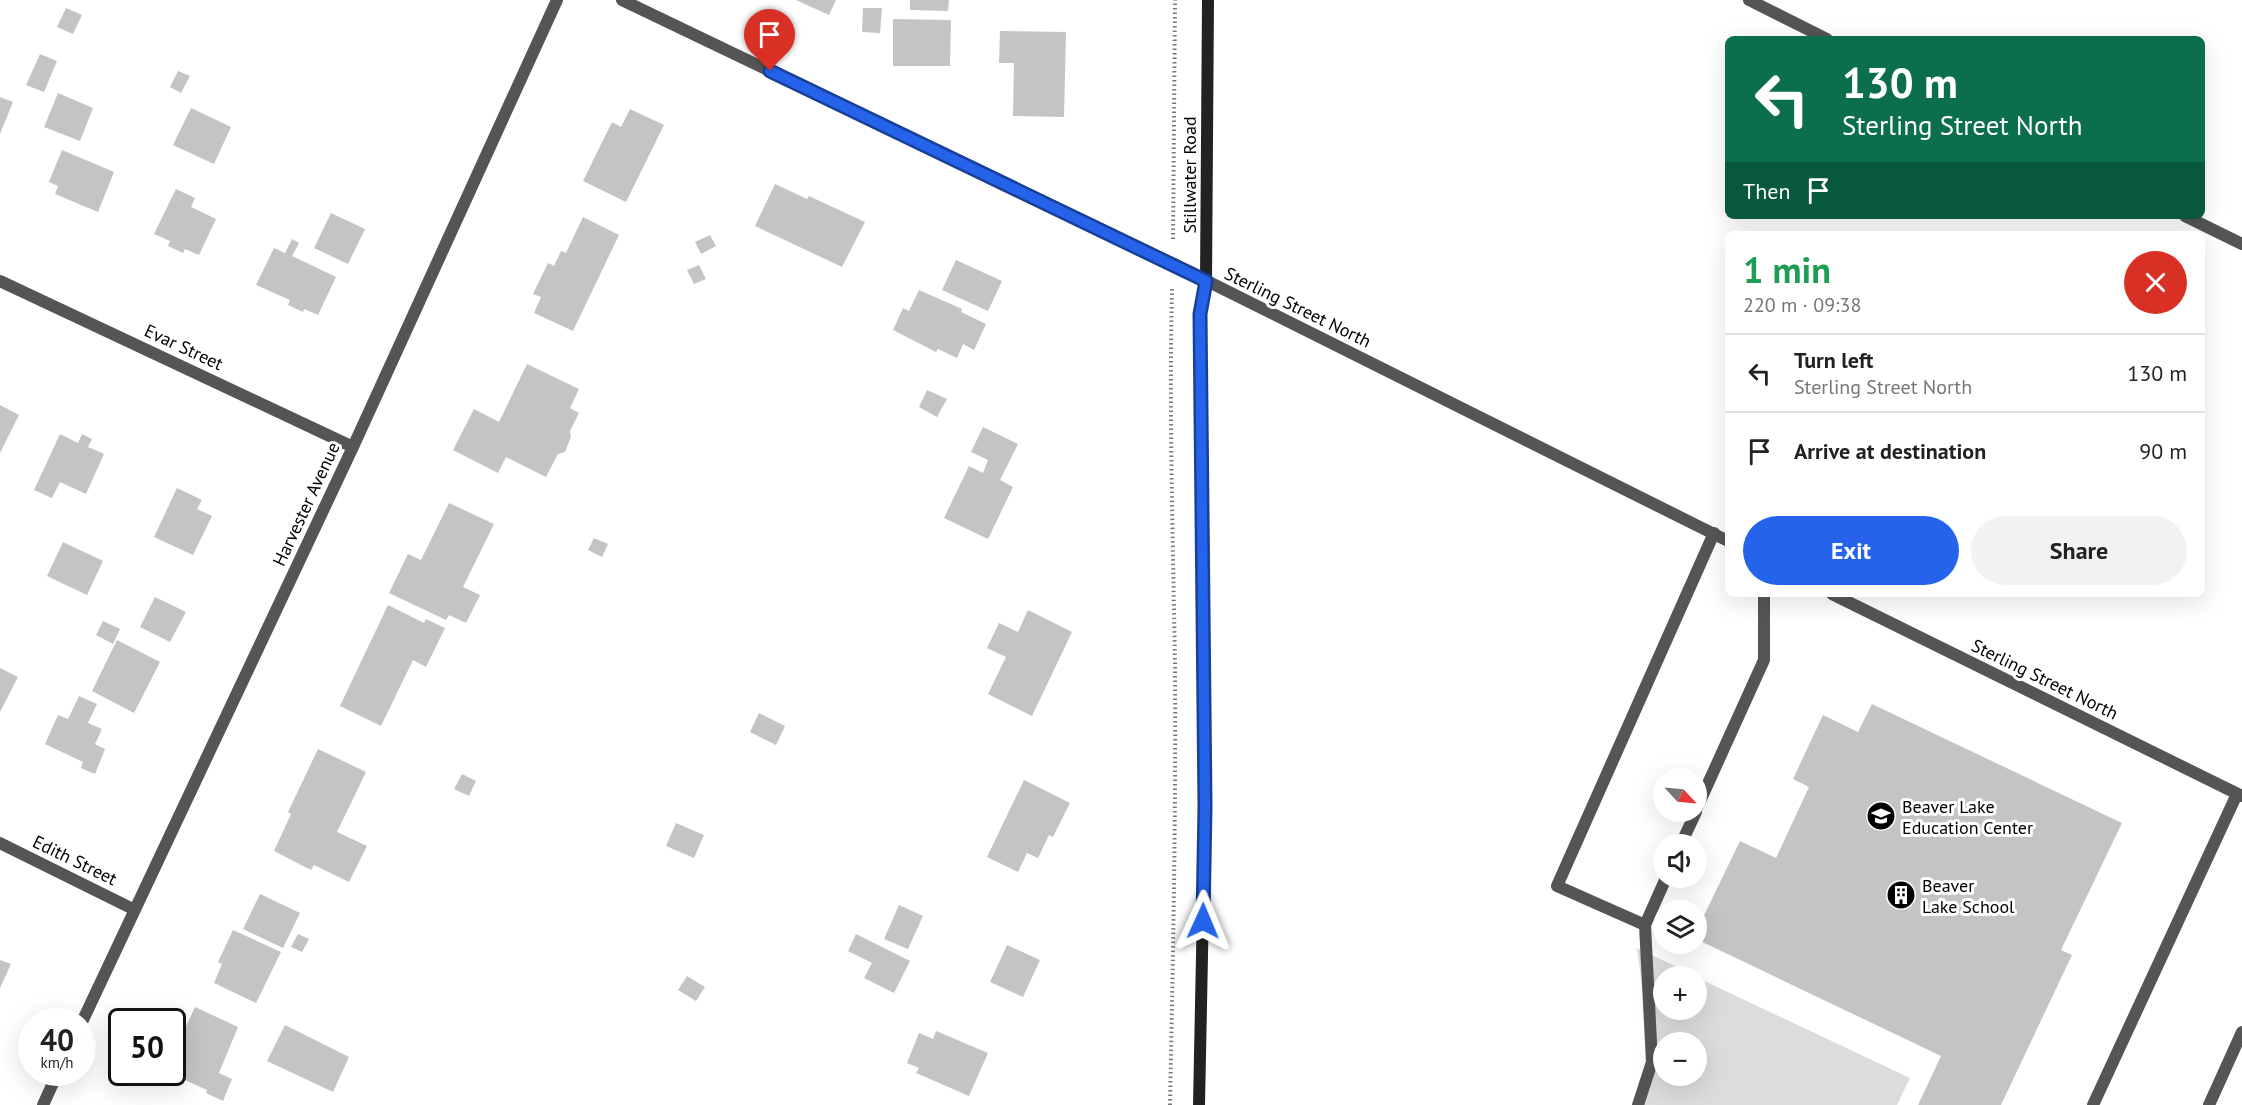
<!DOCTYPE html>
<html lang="en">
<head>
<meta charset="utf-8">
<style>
	body { margin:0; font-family:"PT Sans",sans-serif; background:#f2f2f2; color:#222; height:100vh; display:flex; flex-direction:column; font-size:22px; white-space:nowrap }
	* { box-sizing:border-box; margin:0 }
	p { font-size:20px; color:#767676 }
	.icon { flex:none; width:33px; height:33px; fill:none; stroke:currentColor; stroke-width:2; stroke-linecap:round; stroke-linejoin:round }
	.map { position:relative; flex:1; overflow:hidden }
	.side { position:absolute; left:1725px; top:231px; width:480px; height:366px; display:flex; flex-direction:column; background:#fff; border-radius:9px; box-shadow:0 6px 24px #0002 }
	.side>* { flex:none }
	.top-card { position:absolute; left:1725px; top:36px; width:480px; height:183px; border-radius:9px; box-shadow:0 6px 24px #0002; background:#0b6e4f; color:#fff; overflow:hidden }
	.needle { width:39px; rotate:116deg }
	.fabs { position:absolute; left:1653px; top:768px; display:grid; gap:12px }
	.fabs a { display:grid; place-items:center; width:54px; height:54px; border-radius:50%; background:#fff; box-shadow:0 6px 24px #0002; font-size:30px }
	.speed { position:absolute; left:18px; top:1008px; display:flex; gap:12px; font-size:30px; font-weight:700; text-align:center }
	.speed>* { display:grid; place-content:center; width:78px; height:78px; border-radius:50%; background:#fff; box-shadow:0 6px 24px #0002; line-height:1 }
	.speed small { font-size:15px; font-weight:400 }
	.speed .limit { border:3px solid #111; border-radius:9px; background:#fff; color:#111 }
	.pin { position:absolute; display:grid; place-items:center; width:51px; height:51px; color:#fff; margin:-62px -26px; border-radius:50% 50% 50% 0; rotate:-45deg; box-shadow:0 0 6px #0007 }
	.pin .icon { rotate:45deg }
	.me { position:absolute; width:66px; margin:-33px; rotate:1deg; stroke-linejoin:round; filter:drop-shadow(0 0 4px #0008) }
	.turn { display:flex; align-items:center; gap:21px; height:126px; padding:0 18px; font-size:27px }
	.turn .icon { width:78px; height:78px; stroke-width:2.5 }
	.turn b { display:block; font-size:42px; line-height:51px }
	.then { display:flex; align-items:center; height:57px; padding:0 18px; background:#0003; gap:12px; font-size:22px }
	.round { display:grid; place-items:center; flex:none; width:63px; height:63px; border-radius:32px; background:#f2f2f2 }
	.summary { display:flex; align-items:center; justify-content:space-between; height:102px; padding:0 18px }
	h1 { font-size:36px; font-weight:600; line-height:45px; color:#1e9e55 }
	.primary-button { display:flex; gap:12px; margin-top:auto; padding:12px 18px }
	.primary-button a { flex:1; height:69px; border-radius:36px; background:#2563eb; color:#fff; font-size:24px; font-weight:600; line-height:69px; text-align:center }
	.primary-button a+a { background:#f2f2f2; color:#222 }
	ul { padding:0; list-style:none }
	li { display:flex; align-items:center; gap:18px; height:78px; padding:0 18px; border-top:2px solid #e0e0e0 }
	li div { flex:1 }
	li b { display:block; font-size:22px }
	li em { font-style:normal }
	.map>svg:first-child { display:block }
	.green { fill:#dcdcdc; fill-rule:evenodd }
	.building { fill:#c4c4c4 }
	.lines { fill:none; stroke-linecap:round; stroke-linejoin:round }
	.path { stroke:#777; stroke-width:4; stroke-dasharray:1.5 3; stroke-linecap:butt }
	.lane { stroke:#555; stroke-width:12 }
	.street { stroke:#555; stroke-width:12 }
	.secondary { stroke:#222; stroke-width:12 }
	.route-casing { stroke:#184099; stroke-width:15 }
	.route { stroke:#2563eb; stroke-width:10 }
	.labels { text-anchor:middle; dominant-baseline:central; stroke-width:6; stroke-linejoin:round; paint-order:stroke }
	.street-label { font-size:18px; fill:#000; stroke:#fff }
	.poi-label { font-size:18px; fill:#000; stroke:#fff; text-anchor:start }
</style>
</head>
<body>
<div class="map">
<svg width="2242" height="1105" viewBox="0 0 2242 1105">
	<rect width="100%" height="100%" fill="#fff"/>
	<!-- green -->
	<path class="green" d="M1637 948 1696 976H1664V1010H1696V977L1910 1078 1897 1105H1638L1652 1062ZM1664 1042H1696V1076H1664Z"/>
	<!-- building -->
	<path class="building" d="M796 0H836L829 15Z
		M910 0H949L948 11 910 10Z
		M66 8 82 15 73 34 57 27Z
		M863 8H882L880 33 862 32Z
		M893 19 951 20 950 66H893Z
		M1000 31 1066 32 1064 117 1013 116 1014 63H999Z
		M40 54 57 61 44 92 26 85Z
		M178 71 190 76 181 93 170 87Z
		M58 93 93 108 80 141 44 127Z
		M0 97 13 102 0 134Z
		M191 108 231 127 214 164 173 145Z
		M630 109 664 125 626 202 583 181 612 122 621 127Z
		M62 150 114 172 98 212 55 194 58 186 49 182Z
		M775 184 807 199 809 196 865 222 842 267 755 226Z
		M176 189 195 198 191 207 216 219 199 255 185 249 183 253 168 246 170 241 154 234Z
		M331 213 365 229 348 264 314 248Z
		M583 217 619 235 573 331 534 313 541 297 533 294 548 263 554 266 561 251 566 253Z
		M710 235 716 246 701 254 695 242Z
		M292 239 299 243 292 256 336 277 318 315 304 309 303 312 288 305 290 300 256 285 274 248 285 253Z
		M956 260 1002 281 988 311 942 290Z
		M699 265 706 279 694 284 687 270Z
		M919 290 962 309 961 312 986 324 974 350 963 344 957 358 938 349 936 352 893 330 903 308 909 311Z
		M527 364 579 389 570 408 579 413 570 431 571 437 565 452 558 454 546 477 506 457 498 473 453 450 474 409 499 422Z
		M927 390 947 399 937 417 919 407Z
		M0 405 19 415 0 453Z
		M983 427 1018 444 1000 480 1013 487 988 539 944 518 969 466 983 473 988 460 971 452Z
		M60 434 78 443 82 434 92 439 88 447 104 454 86 494 60 482 52 498 34 490Z
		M177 488 202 500 197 509 212 516 193 555 154 537Z
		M449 503 494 524 463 587 480 595 466 623 449 615 446 620 389 593 408 554 421 560Z
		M594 538 608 544 602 557 588 550Z
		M63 542 103 561 87 595 47 576Z
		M155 597 186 612 170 642 140 627Z
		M388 605 424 623 426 619 445 628 426 667 413 660 381 726 340 706Z
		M1028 610 1072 632 1032 716 988 694 1006 657 987 648 999 623 1018 632Z
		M103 621 120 629 113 644 96 635Z
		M117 640 160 662 134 713 92 691Z
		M0 668 18 677 0 712Z
		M79 696 97 704 88 723 102 729 95 744 105 749 95 774 81 768 83 762 45 744 58 715 68 719Z
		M1872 704 2122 823 2061 950 2072 955 2001 1105H1918L1941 1056 1696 939V932L1740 841 1776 858 1809 787 1793 779 1823 715 1858 732Z
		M759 713 785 726 776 745 750 732Z
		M318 749 366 772 337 832 367 846 349 882 314 865 311 870 274 851 291 814 288 812Z
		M462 774 476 781 469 796 454 789Z
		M1024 780 1070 803 1053 837 1049 835 1038 858 1027 853 1018 872 987 857Z
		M676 823 704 835 694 858 666 846Z
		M260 894 300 913 283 948 243 929Z
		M899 905 923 916 908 949 884 939Z
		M233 930 281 952 256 1003 214 983 222 964 218 962Z
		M298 934 309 939 302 952 291 947Z
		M856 934 910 961 894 993 864 978 872 963 848 951Z
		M1007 945 1040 960 1023 997 990 982Z
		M0 960 11 964 0 988Z
		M687 976 705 987 696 1001 678 990Z
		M195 1007 238 1027 219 1073 232 1079 223 1101 206 1093 207 1090 167 1072H172V1056Z
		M285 1025 349 1057 333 1092 267 1061Z
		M936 1031 988 1053 969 1096 916 1073 919 1068 907 1063 919 1033 933 1039Z"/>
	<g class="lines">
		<!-- path -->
		<path class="path" d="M1173 239 1175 0
			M1170 1105C1173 959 1176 812 1175 665 1173 540 1169 414 1172 289"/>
		<!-- lane -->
		<path class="lane" d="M1696 810 1764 660V594
			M1681 844 1696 812
			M1666 878 1645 925 1557 886 1714 533
			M1638 1105 1652 1062 1645 925
			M2093 1105 2237 794
			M2209 1105 2242 1032"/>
		<!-- street -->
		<path class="street" d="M622 0 1173 264 1728 541
			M1749 0 1827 39
			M2185 216 2242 244
			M0 281 353 447
			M1832 594 2242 796
			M0 843 135 910
			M82 1022 353 447 557 0
			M43 1105 58 1072"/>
		<!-- secondary -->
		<path class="secondary" d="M1199 1105 1205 806 1200 313 1206 281 1208 0"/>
	</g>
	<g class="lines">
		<!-- route casing -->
		<g class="route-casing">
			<path id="route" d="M770 71 1206 281 1200 314 1205 806 1203 921"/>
		</g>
		<!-- route -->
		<use href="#route" class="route"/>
	</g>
	<!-- icons -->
	<defs>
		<g id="school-disc" transform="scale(1.5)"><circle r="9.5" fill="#000" stroke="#fff"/><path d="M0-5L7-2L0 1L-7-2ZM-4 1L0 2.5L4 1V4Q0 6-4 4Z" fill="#fff"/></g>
		<g id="building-disc" transform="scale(1.5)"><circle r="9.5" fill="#000" stroke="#fff"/><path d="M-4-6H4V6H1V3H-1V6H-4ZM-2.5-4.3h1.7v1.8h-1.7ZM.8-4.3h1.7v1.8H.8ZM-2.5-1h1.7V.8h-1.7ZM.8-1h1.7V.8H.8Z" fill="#fff"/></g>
	</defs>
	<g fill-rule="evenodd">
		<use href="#school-disc" x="1881" y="816"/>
		<use href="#building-disc" x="1901" y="895"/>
	</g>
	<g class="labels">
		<!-- street labels -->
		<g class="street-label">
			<text transform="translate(1189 175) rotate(-90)">Stillwater Road</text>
			<text transform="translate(1298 307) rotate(26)">Sterling Street North</text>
			<text transform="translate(184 347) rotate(25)">Evar Street</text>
			<text transform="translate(306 504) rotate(-65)">Harvester Avenue</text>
			<text transform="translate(2045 679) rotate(26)">Sterling Street North</text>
			<text transform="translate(75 860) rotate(26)">Edith Street</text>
		</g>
		<!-- poi labels -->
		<g class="poi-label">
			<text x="1902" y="806">Beaver Lake<tspan x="1902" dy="21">Education Center</tspan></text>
			<text x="1922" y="885">Beaver<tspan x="1922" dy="21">Lake School</tspan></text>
		</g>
	</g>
</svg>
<div class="fabs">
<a><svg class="needle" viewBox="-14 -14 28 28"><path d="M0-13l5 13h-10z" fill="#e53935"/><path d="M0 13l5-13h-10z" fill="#767676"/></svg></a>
<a><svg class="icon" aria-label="sound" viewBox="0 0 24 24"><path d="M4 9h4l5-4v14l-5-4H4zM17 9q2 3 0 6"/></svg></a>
<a><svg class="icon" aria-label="layers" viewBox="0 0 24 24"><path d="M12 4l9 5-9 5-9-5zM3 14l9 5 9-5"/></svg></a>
<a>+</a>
<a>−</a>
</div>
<div class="speed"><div>40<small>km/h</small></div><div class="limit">50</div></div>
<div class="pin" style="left:770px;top:71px;background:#d93025"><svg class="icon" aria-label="arrive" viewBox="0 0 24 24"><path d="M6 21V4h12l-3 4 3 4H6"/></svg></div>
<svg class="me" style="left:1203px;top:921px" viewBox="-20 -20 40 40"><path d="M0-17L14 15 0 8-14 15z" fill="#2563eb" stroke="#fff" stroke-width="4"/></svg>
<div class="top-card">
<div class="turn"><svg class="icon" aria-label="left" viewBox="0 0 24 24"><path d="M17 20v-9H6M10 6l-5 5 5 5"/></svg><div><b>130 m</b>Sterling Street North</div></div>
<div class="then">Then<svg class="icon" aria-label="arrive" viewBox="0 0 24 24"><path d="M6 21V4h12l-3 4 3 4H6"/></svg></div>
</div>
<section class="side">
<div class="summary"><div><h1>1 min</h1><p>220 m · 09:38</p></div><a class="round" style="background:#d93025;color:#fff"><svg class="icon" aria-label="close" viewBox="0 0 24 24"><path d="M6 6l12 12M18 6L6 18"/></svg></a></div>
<ul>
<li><svg class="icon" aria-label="left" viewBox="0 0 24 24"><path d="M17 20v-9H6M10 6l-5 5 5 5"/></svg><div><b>Turn left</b><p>Sterling Street North</p></div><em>130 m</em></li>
<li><svg class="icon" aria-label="arrive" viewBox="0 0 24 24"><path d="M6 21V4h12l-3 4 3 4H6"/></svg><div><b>Arrive at destination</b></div><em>90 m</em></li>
</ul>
<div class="primary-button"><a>Exit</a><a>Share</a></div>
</section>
</div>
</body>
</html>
